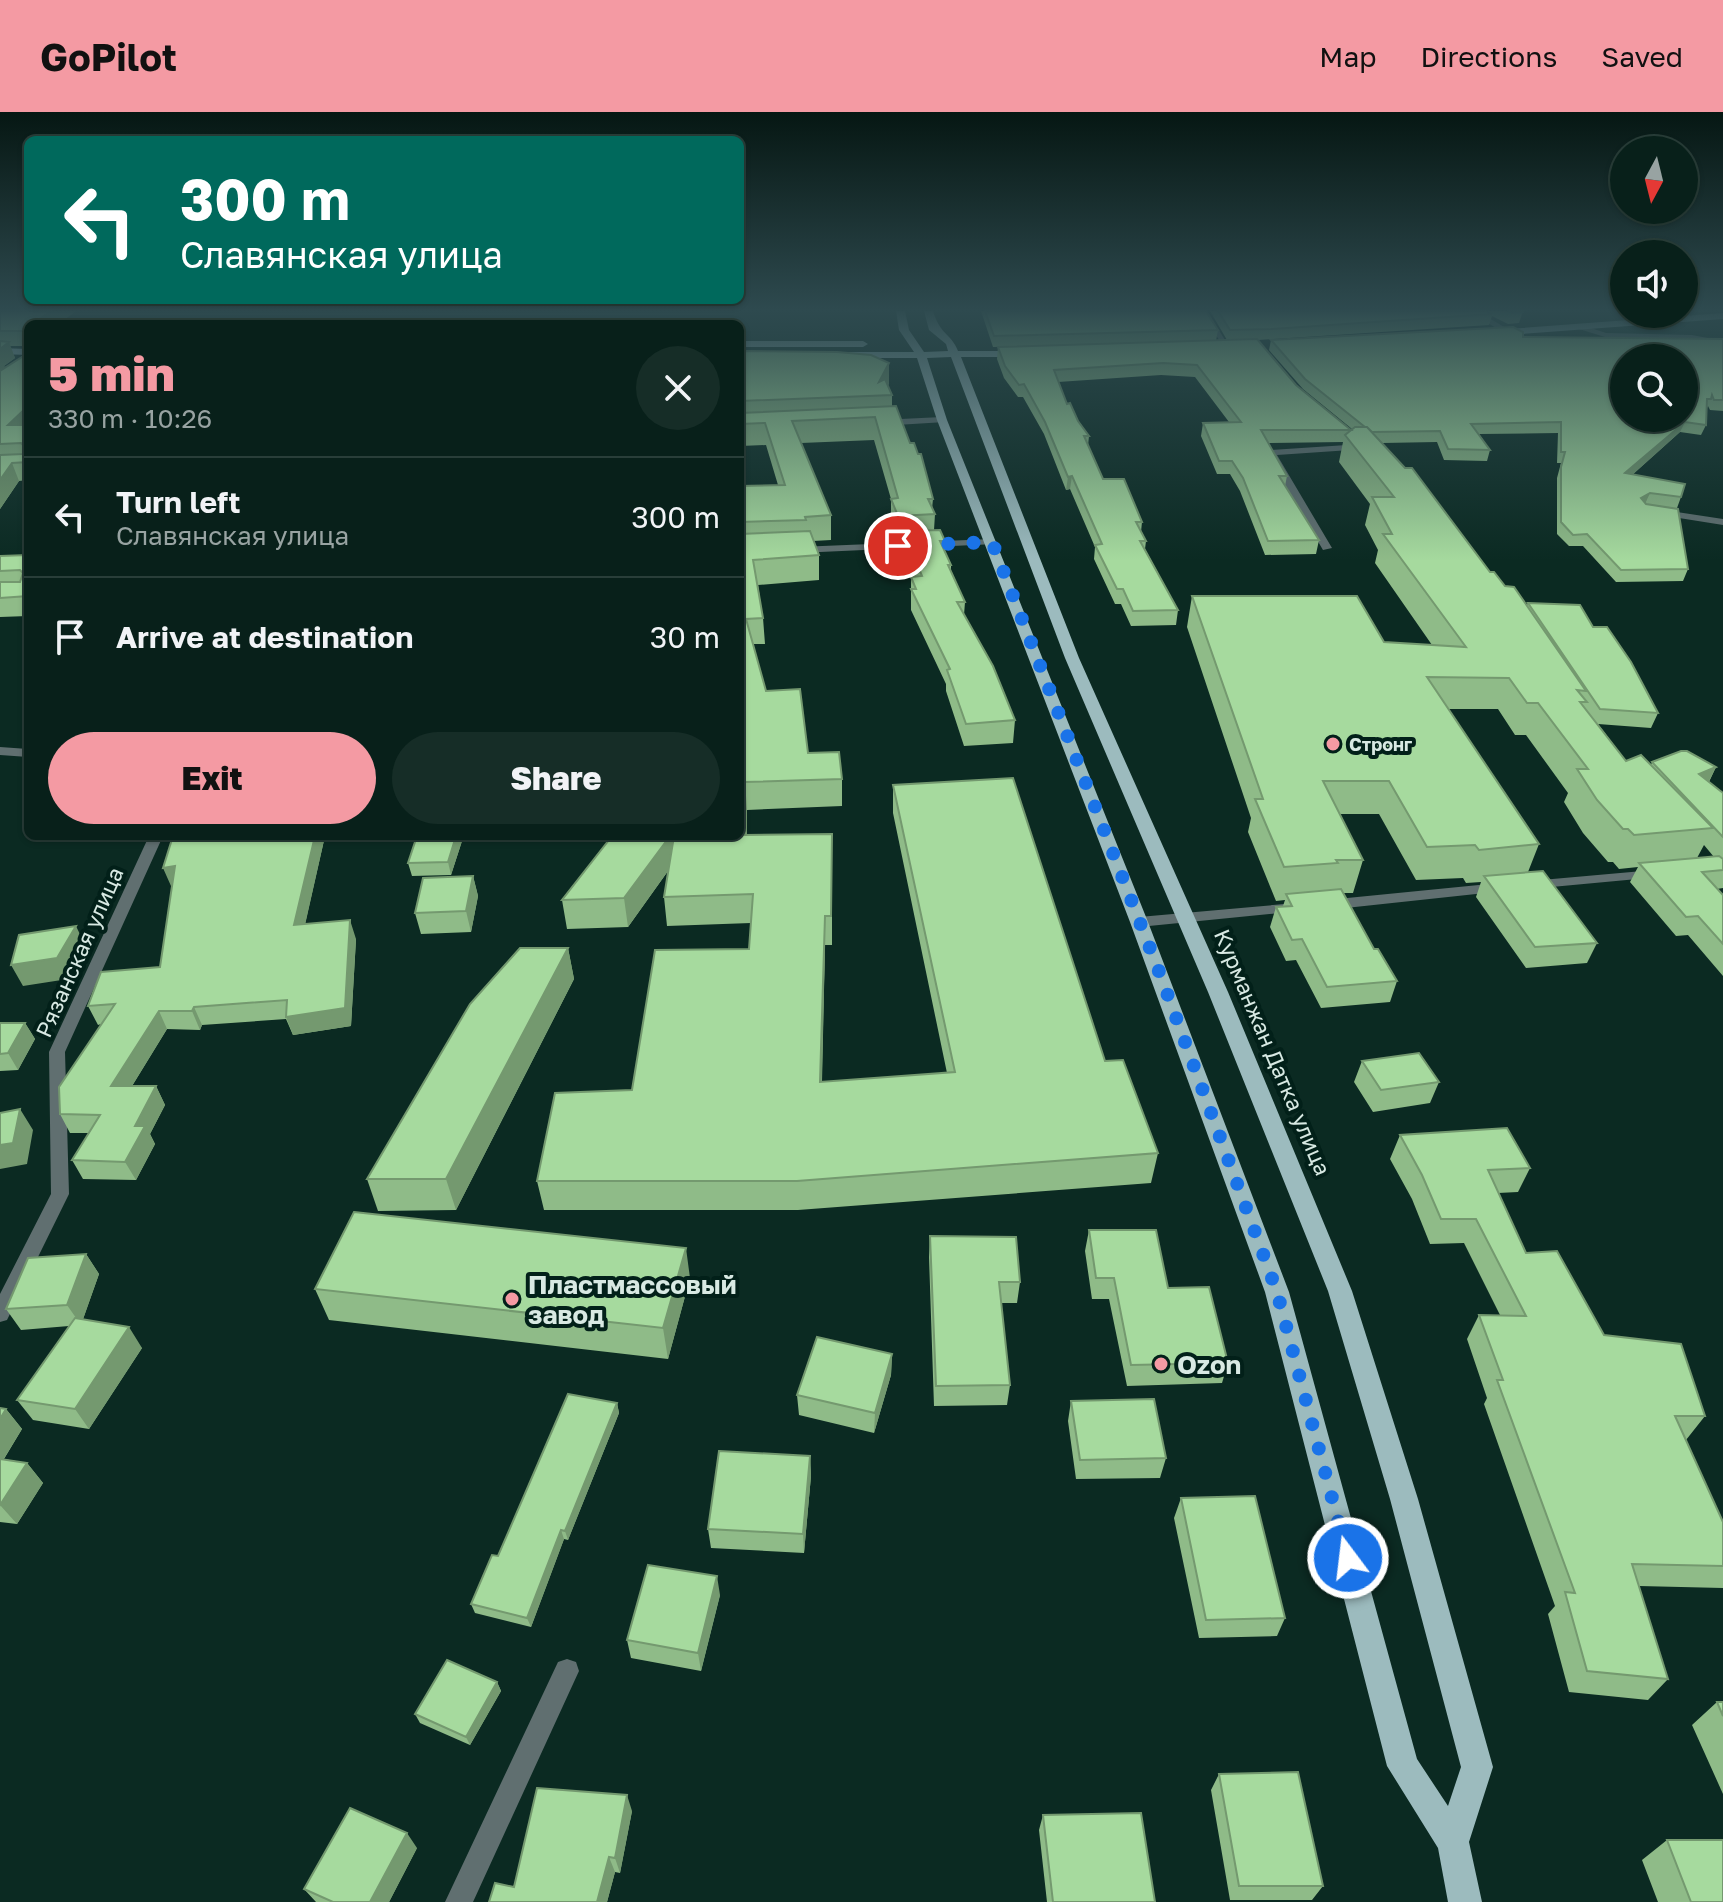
<!DOCTYPE html>
<html lang="en">
<head>
<meta charset="utf-8">
<style>
	body { margin:0; font-family:"Golos Text",sans-serif; background:#162d27; color:#f1f3f6; height:100vh; display:flex; flex-direction:column; font-size:30px; white-space:nowrap }
	* { box-sizing:border-box; margin:0 }
	p { font-size:26px; color:#98a3a2 }
	.icon { flex:none; width:44px; height:44px; fill:none; stroke:currentColor; stroke-width:2; stroke-linecap:round; stroke-linejoin:round }
	.map { position:relative; flex:1; overflow:hidden }
	.sheet { position:absolute; left:24px; top:208px; width:720px; height:520px; display:flex; flex-direction:column; background:#08201a; border-radius:12px; box-shadow:0 2px 6px #0004,0 0 0 2px #293e39 }
	.sheet>* { flex:none }
	.guide { position:absolute; left:24px; top:24px; width:720px; height:168px; border-radius:12px; box-shadow:0 2px 6px #0004,0 0 0 2px #293e39; background:#00695c; color:#fff; overflow:hidden }
	.needle { width:52px; rotate:187deg }
	.fabs { position:absolute; left:1610px; top:24px; display:grid; gap:16px }
	.fabs a { display:grid; place-items:center; width:88px; height:88px; border-radius:50%; background:#08201a; box-shadow:0 2px 6px #0004,0 0 0 2px #293e39; font-size:40px }
	.pin { position:absolute; display:grid; place-items:center; width:68px; height:68px; color:#fff; margin:-34px; border:4px solid #fff; border-radius:50%; box-shadow:0 2px 8px #0007 }
	.me { position:absolute; width:88px; margin:-44px; rotate:345deg; stroke-linejoin:round; filter:drop-shadow(0 0 6px #0008) }
	.turn { display:flex; align-items:center; gap:28px; height:168px; padding:0 24px; font-size:36px }
	.turn .icon { width:104px; height:104px; stroke-width:2.5 }
	.turn b { display:block; font-size:56px; line-height:68px }
	.round { display:grid; place-items:center; flex:none; width:84px; height:84px; border-radius:42px; background:#162d27 }
	.headline { display:flex; align-items:center; justify-content:space-between; height:136px; padding:0 24px }
	h1 { font-size:48px; font-weight:800; line-height:60px; color:#f49aa3 }
	.button { display:flex; gap:16px; margin-top:auto; padding:16px 24px }
	.button a { flex:1; height:92px; border-radius:48px; background:#f49aa3; color:#111; font-size:32px; font-weight:800; line-height:92px; text-align:center }
	.button a+a { background:#162d27; color:#f1f3f6 }
	ul { padding:0; list-style:none }
	li { display:flex; align-items:center; gap:24px; height:120px; padding:0 24px; border-top:2px solid #293e39 }
	li div { flex:1 }
	li b { display:block; font-size:30px }
	li em { font-style:normal }
	header { display:flex; align-items:center; gap:48px; box-sizing:border-box; height:112px; padding:0 40px; background:#f49aa3; color:#111 }
	header strong { font-size:38px }
	nav { display:flex; gap:44px; margin-inline-start:auto; font-size:28px }
	.map>svg:first-child { display:block }
	.lines { fill:none; stroke-linecap:round; stroke-linejoin:round }
	.street { fill:#606f70; fill-rule:evenodd }
	.primary { fill:#9cbbbe; fill-rule:evenodd }
	.wall { fill:#8fbb88; fill-rule:evenodd }
	.shaded-wall { fill:#74996f }
	.building { fill:#a6da9e; stroke:#74996f; stroke-width:2; fill-rule:evenodd }
	.route { stroke:#1a73e8; stroke-width:14; stroke-dasharray:0 25.2 }
	.poi-dot { fill:#f49aa3; stroke:#022019; stroke-width:3 }
	.labels { text-anchor:middle; dominant-baseline:central; stroke-width:8; stroke-linejoin:round; paint-order:stroke }
	.far-poi-label { font-size:18px; font-weight:bold; fill:#d8e9e3; stroke:#022019; text-anchor:start }
	.street-label { font-size:22px; fill:#d8e9e3; stroke:#022019 }
	.near-poi-label { font-size:26px; font-weight:bold; fill:#d8e9e3; stroke:#022019; text-anchor:start }
</style>
</head>
<body>
<header>
<strong>GoPilot</strong>
<nav><a>Map</a><a>Directions</a><a>Saved</a></nav>
</header>
<div class="map">
<svg width="1723" height="1790" viewBox="0 0 1723 1790">
	<rect width="100%" height="100%" fill="#0b2a22"/>
	<g class="lines">
		<!-- street -->
		<path class="street" d="M1201 199H1207L1225 228H1219Z
			M1468 199H1477L1523 226 1516 228Z
			M1582 213 1606 221 1692 223 1723 229V233L1692 227 1605 225 1579 217Z
			M942 305 946 308 945 310 880 314 876 311 880 308Z
			M1362 332 1365 333V337L1277 343 1332 436 1323 438 1266 341 1271 338Z
			M1657 397 1723 407V413L1654 402 1652 400Z
			M992 427 997 430 996 432 798 441 793 438 798 435Z
			M0 635 28 637V645L0 643Z
			M149 724H163L65 940 69 1082 7 1208 0 1210V1182L51 1082 49 940Z
			M1654 758 1661 762 1659 765 1530 777 1523 773 1530 769Z
			M1499 771 1504 773 1506 776 1504 779 1327 798 1320 793 1327 788Z
			M1296 791 1301 793 1303 796 1301 799 1139 815 1132 810 1139 805Z
			M567 1547 576 1550 579 1559 473 1790H445L558 1550Z"/>
		<!-- primary -->
		<path class="primary" d="M896 199H905L909 218 924 240 948 239 946 232 929 218 924 199H933C940 223 951 221 958 239H1024L1029 242 1024 245H961L1079 546 1228 880 1352 1179 1418 1387 1493 1655 1469 1730 1482 1790H1448L1438 1736 1387 1654 1265 1180 1130 810 937 308 917 246H844L839 243 844 240H914L899 218ZM951 245 1065 546 1208 880 1328 1179 1390 1387 1461 1655 1448 1694 1417 1647 1289 1180 1148 810 947 308 927 246Z
			M1723 201V207L1495 224 1490 221 1495 218Z
			M740 229H863L868 232 863 235H740Z
			M0 236 28 237V243L0 242Z"/>
	</g>
	<!-- wall -->
	<path class="wall" d="M0 199H76L58 212H28V234H10L15 246 4 254 5 255 28 244V368L19 369 0 397Z
		M981 199H1206L1218 218 1216 229 1227 228 1210 199H1523L1519 211 1508 212 1492 204 1489 213 1258 228 1296 273 1351 318 1352 317 1303 277 1269 238 1271 228 1523 225 1723 227V299L1710 298 1708 294 1706 298V313L1701 323 1680 320 1632 363 1681 385 1677 396 1688 457 1683 469 1616 470 1583 434H1569L1557 422V366L1561 351H1557L1558 321 1479 322 1490 338 1487 349 1444 348 1437 330 1382 331 1490 460 1505 474 1527 493 1528 491 1593 515 1658 601 1651 616 1598 612 1626 649 1651 653 1652 650 1716 655 1709 670 1723 681V776L1717 777 1723 783V864L1688 823 1676 824 1630 770 1638 755 1619 757 1613 750H1608L1583 721 1564 690 1568 681 1526 623H1515L1498 597H1448L1539 732 1528 760 1597 831 1587 851 1526 856 1476 785 1481 770 1466 771 1463 766 1416 768 1379 702H1340L1363 748 1353 781H1343L1374 837 1397 869 1390 890 1321 896 1296 848 1286 849 1270 815 1276 795 1283 794 1285 788 1276 789 1248 720 1251 706 1187 515 1192 484 1384 530 1432 533 1375 451 1378 438 1365 413 1370 392 1339 350 1343 330 1268 331 1287 364 1285 374 1319 428 1316 442 1265 443 1240 379 1230 362H1217L1201 324 1203 311 1229 310 1195 265 1161 263 1058 270 1067 292 1089 324 1088 334 1103 367 1142 410 1141 420 1146 429 1145 437 1178 498 1176 513 1131 514 1121 492H1115L1094 447 1095 435 1070 377 1066 378 1044 322 1023 285H1018L1004 266 997 247 998 235 1078 233 993 235ZM1704 733 1714 745 1697 746Z
		M740 239 889 251 888 274 892 283V294L933 387 932 397 935 402 934 418 945 429V439L951 453V459L965 490 964 503 1015 608 1013 631 964 634 946 579V572L911 498V465H913L903 439V428H898L891 411V387L874 328 801 331 831 403V428L813 429 819 443V468L758 473 763 506 765 532H753L766 579 808 641 842 667V694L747 698V723L832 722V833H825L822 970 947 961 893 701V673L1105 949 1158 1041 1151 1071 798 1098H544L537 1069 632 978 749 837 751 811 667 814 664 785 668 759 628 815 567 817 562 788 630 728 740 724V374L778 373 766 333 740 334Z
		M28 443V484L0 486V444Z
		M28 484V504L0 505V486Z
		M173 724H325L305 812 356 827 351 914 293 923 286 907 202 913 200 918 167 917 132 974H156L165 993 150 1022 155 1032 136 1068 83 1067 72 1048 89 1021H70L60 1002 101 912 98 913 88 894 160 855 173 774H171Z
		M462 729 451 763 412 764 408 751Z
		M473 764 478 784 471 820 421 822 415 801Z
		M568 836 574 867 456 1098 378 1099 367 1067Z
		M0 911H25L35 927 18 958 0 959Z
		M1362 949 1439 970 1430 991 1373 1000 1354 970Z
		M1400 1023 1530 1056 1518 1080 1498 1081 1526 1141 1604 1223 1705 1304 1686 1328 1723 1454V1476L1639 1474 1668 1567 1648 1588 1569 1580 1548 1502 1555 1494 1484 1292 1487 1286 1467 1227 1479 1203H1500L1464 1131 1430 1132 1412 1087 1390 1047Z
		M1089 1118 1228 1251 1222 1271 1127 1274 1109 1187H1092L1085 1139Z
		M930 1124 1020 1170 1017 1191H1001L1010 1273 1007 1293 934 1294 929 1145Z
		M86 1142 99 1162 83 1207 142 1236 89 1317 33 1308 17 1288 69 1214 21 1218 6 1197Z
		M690 1166 668 1247 329 1208 315 1177Z
		M892 1242 891 1263 874 1321 799 1303 797 1283Z
		M1071 1289 1166 1346 1160 1366 1076 1367 1068 1309Z
		M617 1291 619 1301 568 1428 564 1427 531 1515 475 1501 471 1492 498 1444Z
		M0 1296 6 1297 22 1317 4 1347 27 1351 43 1371 17 1412 0 1410Z
		M810 1344 811 1364 804 1441 711 1436 708 1417Z
		M1181 1386 1285 1506 1277 1524 1199 1526 1174 1406Z
		M720 1483 701 1559 631 1546 627 1528Z
		M497 1570 501 1579 470 1633 420 1611 415 1602Z
		M1717 1590H1723V1682L1692 1613Z
		M1219 1662 1323 1774 1312 1788H1230L1211 1678Z
		M632 1699 620 1761 615 1760 607 1790H489L514 1775Z
		M1043 1703 1155 1790H1047L1039 1718Z
		M1667 1728 1723 1790H1658L1642 1748Z
		M417 1736 389 1790H316L304 1777Z"/>
	<!-- shaded-wall -->
	<path class="shaded-wall" d="M51 199H76L58 212H32Z
		M28 215V233L23 219Z
		M9 230 15 246 4 254 7 261 0 267V237Z
		M889 251V272L883 283 879 270Z
		M28 294V317L8 313Z
		M1685 310 1680 320 1621 373 1625 361Z
		M12 351 19 369 0 397V368Z
		M1072 364 1070 377 1066 378 1068 365Z
		M1650 381 1645 392 1641 386Z
		M1716 655 1707 673 1699 662Z
		M745 670 747 698V752L745 723Z
		M315 724H325L301 831 294 813Z
		M456 724H462V729L451 763 448 750Z
		M670 724H676L678 745 628 815 624 786Z
		M175 754 183 772 171 774 163 756Z
		M473 764 478 784 471 820 466 799Z
		M825 804V833L821 999 820 970Z
		M350 808 356 827 351 914 293 923 286 905Z
		M76 814 86 835 68 867 23 874 11 853Z
		M568 836 574 867 456 1098 446 1067Z
		M194 895 202 913 200 918 192 899Z
		M159 899 167 917 121 992 111 974Z
		M25 911 35 927 18 958 8 941Z
		M156 974 165 993 150 1022 155 1032 136 1068 125 1050 135 1014Z
		M20 997 33 1018 27 1052 0 1057V1033Z
		M686 1136 690 1166 668 1247 663 1216Z
		M86 1142 99 1162 81 1213 67 1193Z
		M129 1215 142 1236 89 1317 75 1297Z
		M892 1242 891 1263 874 1321 875 1301Z
		M617 1291 619 1301 568 1428 565 1419Z
		M6 1297 22 1317 0 1353V1307Z
		M810 1344 811 1364 804 1441 803 1422Z
		M27 1351 43 1371 17 1412 0 1393Z
		M561 1418 564 1427 531 1515 527 1506Z
		M717 1464 720 1483 701 1559 698 1541Z
		M497 1570 501 1579 470 1633 466 1625Z
		M627 1683 632 1699 620 1761 615 1746Z
		M407 1721 417 1736 389 1790H370Z
		M609 1745 615 1760 607 1790H597Z"/>
	<!-- building -->
	<path class="building" d="M0 199H51L32 212H28V215L23 219H0Z
		M985 199H1206L1218 218 994 224Z
		M1218 199H1485L1492 202 1272 217 1230 218Z
		M1507 199H1523V200L1512 201Z
		M1513 215 1523 220V225L1723 227V288H1714L1712 283 1711 287H1707L1706 313 1685 310 1625 361 1685 372 1681 385 1650 381 1641 386 1646 392 1678 397 1688 457 1621 458 1587 422 1573 423 1561 410V355L1565 340H1561V310L1471 312 1490 338 1448 337 1440 319 1372 320 1367 315H1365L1305 267 1271 228ZM1624 246H1684V306H1624Z
		M1257 227 1296 273 1351 318H1261L1287 364H1279L1319 428 1268 429 1243 366 1232 349H1219L1203 311 1241 310 1197 253 1163 251 1054 258 1067 292 1070 291 1078 309 1089 324H1084L1103 367H1124L1142 410H1136L1146 429H1140L1178 498 1133 499 1123 477H1117L1095 433 1102 432 1072 364 1068 365 1045 310 1024 272 1019 273 1005 254 998 235Z
		M0 229 9 230 0 237Z
		M740 239 837 240 871 243 889 251 879 270 885 267 892 283 740 289Z
		M28 244V294L8 313H28V350L12 351 0 368V343L23 342 24 334 21 331 0 332V259L22 245Z
		M896 294 910 331H914L918 342H921L933 387H928L935 402 898 404 891 387 898 386 875 305 792 309 831 403 805 405 806 408 740 410V374L785 373 765 311 740 312V301Z
		M1355 315H1367L1405 356H1412L1490 460H1494L1505 474 1514 475 1586 579 1577 578 1587 590H1580L1626 649 1641 643 1713 716 1634 723 1628 717H1623L1597 688 1577 657H1588L1538 591H1527L1509 566 1427 565 1539 732 1479 738 1475 733 1427 735 1389 669H1323L1363 748H1336L1338 751 1284 755 1255 687H1263L1192 484H1357L1384 530 1466 535 1383 422H1392L1372 385H1394L1345 323Z
		M940 418 945 429H940L951 453H948L965 490H957L993 554 1015 608 966 612 947 558 950 557 911 477H916L911 465 922 464 903 419Z
		M810 419 819 443 753 448 763 506 746 507 766 579 800 577 808 641 839 640 842 667 745 670V723L832 722 831 804H825L820 970 955 960 893 673 1013 666 1105 949 1123 948 1158 1041 797 1069H537L555 981 632 978 655 838 749 837 753 782 664 785 674 724H740V422Z
		M28 443V484L0 486V470H20L23 461 20 458 0 459V444Z
		M1528 491 1580 493 1593 515H1607L1631 550 1658 601 1600 597Z
		M1681 639H1687L1716 655 1699 662 1723 681V725L1652 650Z
		M173 724H315L294 813 350 808 345 896 286 905 287 888 194 895 192 899H159L111 974H156L135 1014H145L125 1050 72 1048 100 1003 60 1002 59 975 115 892 88 894 101 860 160 855 175 754 163 756Z
		M417 724H456L448 750 408 751Z
		M631 724H670L624 786 562 788 609 728H630Z
		M1719 744 1723 747V758L1702 760 1723 783V832L1698 804 1686 805 1639 751Z
		M1543 759 1597 831 1535 835 1484 764Z
		M473 764 466 799 415 801 423 766Z
		M1341 777 1374 837H1378L1397 869 1327 875 1302 827 1292 828 1276 795 1292 794 1286 782Z
		M76 814 57 846 11 853 19 823Z
		M520 836H568L446 1067H367L470 892Z
		M0 911H25L8 941 0 942Z
		M1419 941 1439 970 1381 978 1362 949Z
		M20 997 13 1031 0 1033V1001Z
		M1507 1016 1530 1056 1488 1058 1526 1141 1557 1139 1604 1223 1681 1232 1705 1304H1675L1723 1410V1454L1632 1452 1668 1567 1587 1559 1565 1480 1575 1481 1497 1268H1503L1479 1203 1526 1204 1476 1107H1441L1422 1063 1400 1023Z
		M354 1100 686 1136 663 1216 315 1177Z
		M1089 1118H1156L1168 1176 1209 1175 1228 1251 1131 1253 1114 1166H1096Z
		M930 1124 1016 1125 1020 1170H999L1010 1273 936 1274Z
		M86 1142 67 1193 6 1197 28 1146Z
		M75 1206 129 1215 75 1297 17 1288Z
		M817 1225 892 1242 875 1301 797 1283Z
		M568 1282 617 1291 565 1419 561 1418 527 1506 471 1492 492 1443 498 1444Z
		M1154 1287 1166 1346 1080 1348 1071 1289Z
		M0 1296 6 1297 0 1307Z
		M719 1339 810 1344 803 1422 708 1417Z
		M0 1347 27 1351 0 1393Z
		M1255 1384 1285 1506 1206 1508 1181 1386Z
		M648 1453 717 1464 698 1541 627 1528Z
		M447 1548 497 1570 466 1625 415 1602Z
		M1717 1590H1723V1604Z
		M1298 1660 1323 1774H1239L1219 1662Z
		M537 1676 627 1683 615 1746 609 1745 597 1790H489L495 1771 514 1775Z
		M350 1696 407 1721 370 1790H333L304 1777Z
		M1141 1701 1155 1790H1053L1043 1703Z
		M1667 1728H1723V1790H1691Z"/>
	<!-- sky -->
	<linearGradient id="sky" x2="0" y2="1"><stop stop-color="#061713"/><stop offset="0.44" stop-color="#2e4a4f"/><stop offset="1" stop-color="#2e4a4f" stop-opacity="0"/></linearGradient>
	<rect width="1723" height="449" fill="url(#sky)"/>
	<g class="lines">
		<!-- route -->
		<path class="route" d="M898 434 992 430 1160 862 1277 1180 1348 1446"/>
	</g>
	<!-- markers -->
	<g class="poi-dot">
		<circle cx="1333" cy="632" r="8"/>
		<circle cx="512" cy="1187" r="8"/>
		<circle cx="1161" cy="1252" r="8"/>
	</g>
	<g class="labels">
		<!-- far-poi labels -->
		<g class="far-poi-label">
			<text x="1349" y="632">Стронг</text>
		</g>
		<!-- street labels -->
		<g class="street-label">
			<text transform="translate(79 840) rotate(-66)">Рязанская улица</text>
			<text transform="translate(1273 940) rotate(67)">Курманжан Датка улица</text>
		</g>
		<!-- near-poi labels -->
		<g class="near-poi-label">
			<text x="528" y="1172">Пластмассовый<tspan x="528" dy="30">завод</tspan></text>
			<text x="1177" y="1252">Ozon</text>
		</g>
	</g>
</svg>
<div class="fabs">
<a><svg class="needle" viewBox="-14 -14 28 28"><path d="M0-13l5 13h-10z" fill="#e53935"/><path d="M0 13l5-13h-10z" fill="#98a3a2"/></svg></a>
<a><svg class="icon" aria-label="sound" viewBox="0 0 24 24"><path d="M4 9h4l5-4v14l-5-4H4zM17 9q2 3 0 6"/></svg></a>
<a><svg class="icon" aria-label="search" viewBox="0 0 24 24"><circle cx="10" cy="10" r="6"/><path d="M15 15l6 6"/></svg></a>
</div>
<div class="pin" style="left:898px;top:434px;background:#d93025"><svg class="icon" aria-label="arrive" viewBox="0 0 24 24"><path d="M6 21V4h12l-3 4 3 4H6"/></svg></div>
<svg class="me" style="left:1348px;top:1446px" viewBox="-20 -20 40 40"><circle r="17" fill="#1a73e8" stroke="#fff" stroke-width="3"/><path d="M0-11L8 9 0 5-8 9z" fill="#fff"/></svg>
<div class="guide">
<div class="turn"><svg class="icon" aria-label="left" viewBox="0 0 24 24"><path d="M17 20v-9H6M10 6l-5 5 5 5"/></svg><div><b>300 m</b>Славянская улица</div></div>
</div>
<section class="sheet">
<div class="headline"><div><h1>5 min</h1><p>330 m · 10:26</p></div><a class="round"><svg class="icon" aria-label="close" viewBox="0 0 24 24"><path d="M6 6l12 12M18 6L6 18"/></svg></a></div>
<ul>
<li><svg class="icon" aria-label="left" viewBox="0 0 24 24"><path d="M17 20v-9H6M10 6l-5 5 5 5"/></svg><div><b>Turn left</b><p>Славянская улица</p></div><em>300 m</em></li>
<li><svg class="icon" aria-label="arrive" viewBox="0 0 24 24"><path d="M6 21V4h12l-3 4 3 4H6"/></svg><div><b>Arrive at destination</b></div><em>30 m</em></li>
</ul>
<div class="button"><a>Exit</a><a>Share</a></div>
</section>
</div>
</body>
</html>
